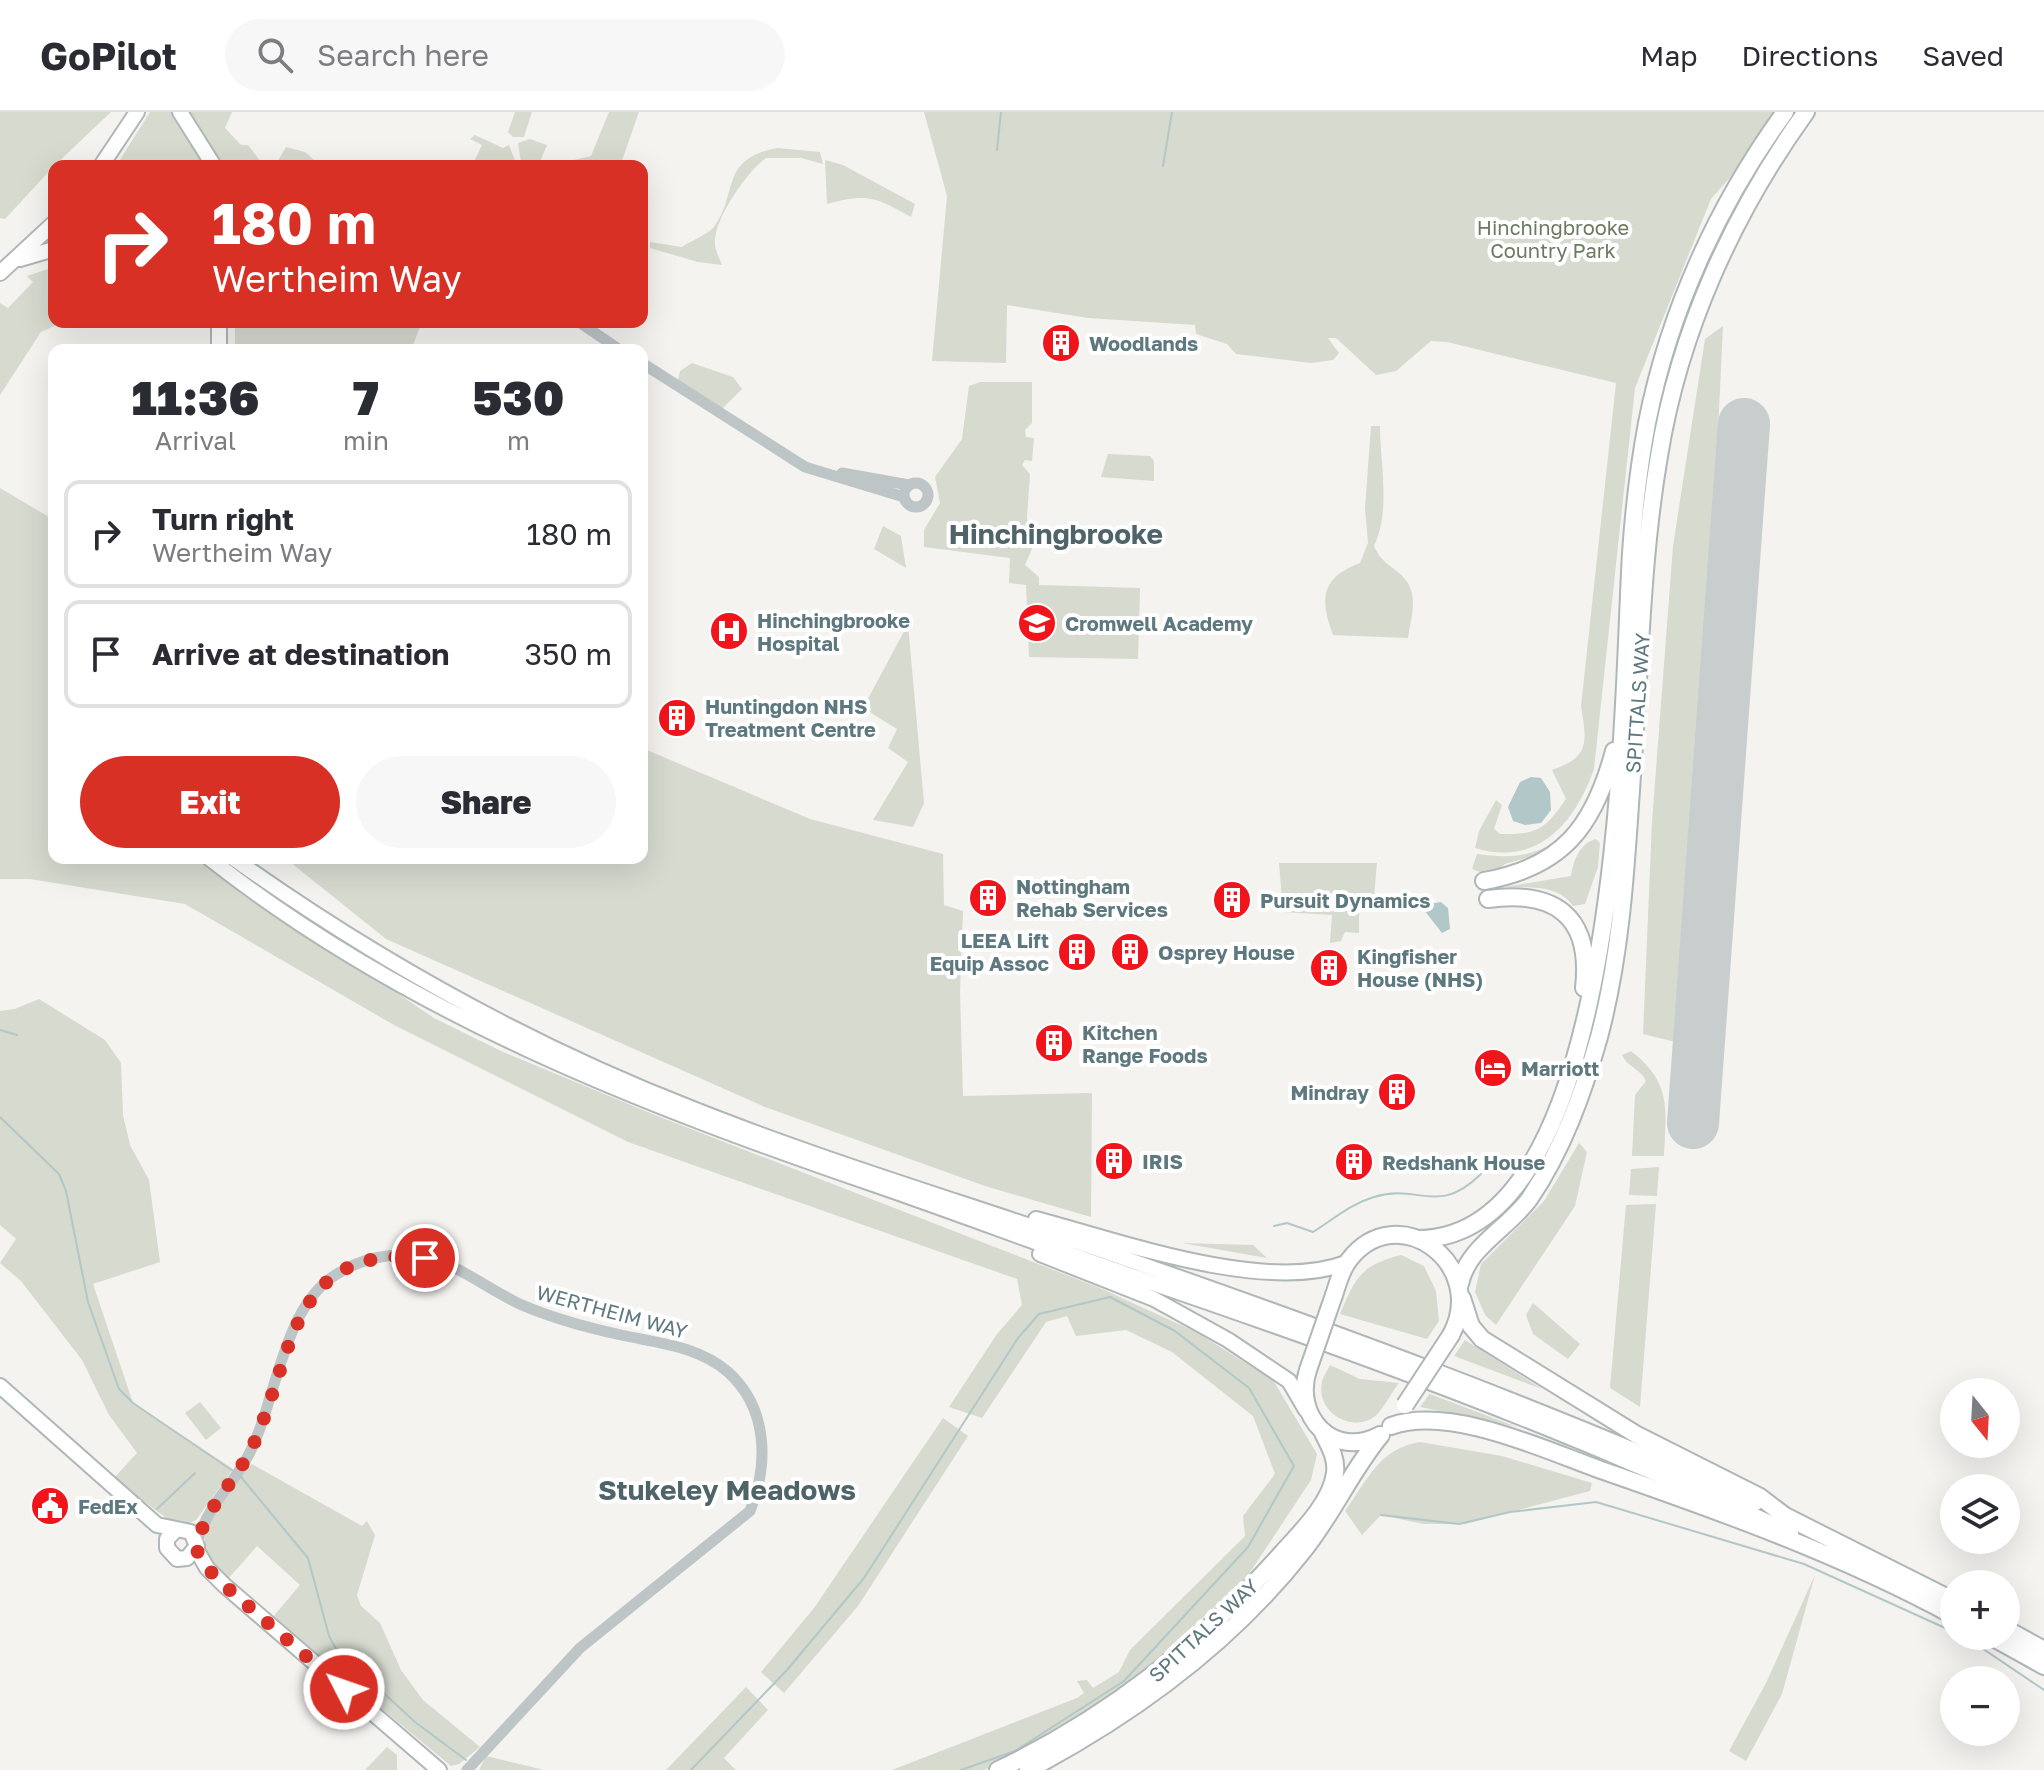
<!DOCTYPE html>
<html lang="en">
<head>
<meta charset="utf-8">
<style>
	body { margin:0; font-family:"Golos Text",sans-serif; background:#f7f7f7; color:#2b2b33; height:100vh; display:flex; flex-direction:column; font-size:30px; white-space:nowrap }
	* { box-sizing:border-box; margin:0 }
	p { font-size:26px; color:#7c7c81 }
	.icon { flex:none; width:44px; height:44px; fill:none; stroke:currentColor; stroke-width:2; stroke-linecap:round; stroke-linejoin:round }
	.map { position:relative; flex:1; overflow:hidden }
	.side { position:absolute; left:48px; top:232px; width:600px; height:520px; display:flex; flex-direction:column; background:#fff; border-radius:16px; box-shadow:0 8px 32px #0002 }
	.side>* { flex:none }
	.hud { position:absolute; left:48px; top:48px; width:600px; height:168px; border-radius:16px; box-shadow:0 8px 32px #0002; background:#d93025; color:#fff; overflow:hidden }
	.needle { width:52px; rotate:162deg }
	.tools { position:absolute; left:1940px; top:1266px; display:grid; gap:16px }
	.tools a { display:grid; place-items:center; width:80px; height:80px; border-radius:50%; background:#fff; box-shadow:0 8px 32px #0002; font-size:40px }
	.pin { position:absolute; display:grid; place-items:center; width:68px; height:68px; color:#fff; margin:-34px; border:4px solid #fff; border-radius:50%; box-shadow:0 2px 8px #0007 }
	.me { position:absolute; width:88px; margin:-44px; rotate:311deg; stroke-linejoin:round; filter:drop-shadow(0 0 6px #0008) }
	.turn { display:flex; align-items:center; gap:28px; height:168px; padding:0 32px; font-size:36px }
	.turn .icon { width:104px; height:104px; stroke-width:2.5 }
	.turn b { display:block; font-size:56px; line-height:68px }
	.eta { display:flex; justify-content:space-evenly; align-items:center; height:136px; text-align:center }
	.eta b { font-size:48px; font-weight:800; line-height:56px }
	.action { display:flex; gap:16px; margin-top:auto; padding:16px 32px }
	.action a { flex:1; height:92px; border-radius:48px; background:#d93025; color:#fff; font-size:32px; font-weight:800; line-height:92px; text-align:center }
	.action a+a { background:#f7f7f7; color:#2b2b33 }
	ul { padding:0; list-style:none }
	li { display:flex; align-items:center; gap:24px; height:108px; margin:0 16px 12px; padding:0 16px; border:4px solid #e1e1e2; border-radius:16px }
	li div { flex:1 }
	li b { display:block; font-size:30px }
	li em { font-style:normal }
	header { display:flex; align-items:center; gap:48px; box-sizing:border-box; height:112px; padding:0 40px; background:#fff; border-bottom:2px solid #e1e1e2 }
	header strong { font-size:38px }
	nav { display:flex; gap:44px; margin-inline-start:auto; font-size:28px }
	.search { width:560px; height:72px; background:#f7f7f7; display:flex; align-items:center; gap:20px; box-sizing:border-box; padding:0 28px; border-radius:44px; color:#7c7c81; font-size:30px }
	.map>svg:first-child { display:block }
	.green { fill:#d6dacf }
	.water { fill:#b2c7c7 }
	.lines { fill:none; stroke-linecap:round; stroke-linejoin:round }
	.stream { stroke:#b2c7c7; stroke-width:2 }
	.runway { stroke:#c8cdcd; stroke-width:52 }
	.major-casing { stroke:#afb7b9; stroke-width:18 }
	.highway-casing { stroke:#afb6b8; stroke-width:20 }
	.minor { stroke:#bec5c7; stroke-width:11 }
	.major { stroke:#fff; stroke-width:14 }
	.highway { stroke:#fff; stroke-width:16 }
	.highway-bridge-casing { stroke:#afb6b8; stroke-width:20; stroke-linecap:butt }
	.highway-bridge { stroke:#fff; stroke-width:16 }
	.route { stroke:#d93025; stroke-width:14; stroke-dasharray:0 25.2 }
	.labels { text-anchor:middle; dominant-baseline:central; stroke-width:8; stroke-linejoin:round; paint-order:stroke }
	.park-label { font-size:20px; fill:#6c7a60; stroke:#fff }
	.poi-label { font-size:20px; font-weight:bold; fill:#5d787e; stroke:#fff; text-anchor:start }
	.street-label { font-size:20px; fill:#5d787e; stroke:#fff }
	.district-label { font-size:28px; font-weight:bold; fill:#4f6468; stroke:#fff }
</style>
</head>
<body>
<header>
<strong>GoPilot</strong>
<div class="search"><svg class="icon" aria-label="search" viewBox="0 0 24 24"><circle cx="10" cy="10" r="6"/><path d="M15 15l6 6"/></svg>Search here</div>
<nav><a>Map</a><a>Directions</a><a>Saved</a></nav>
</header>
<div class="map">
<svg width="2044" height="1658" viewBox="0 0 2044 1658">
	<rect width="100%" height="100%" fill="#f5f3f0"/>
	<!-- green -->
	<path class="green" d="M0 0H111L54 54 5 107 0 106Z
		M150 0H177L211 54H116Z
		M186 0H232L225 16 241 33H248L264 54H222Z
		M515 0H532L524 25H513L508 20Z
		M609 0H639L620 54H572L574 48 591 44Z
		M924 0H1779L1750 43 1711 87 1635 276 1594 657C1575 711 1538 755 1475 736L1479 719 1496 688 1502 693 1494 717 1500 722C1538 723 1545 717 1566 687L1552 658C1590 645 1587 630 1581 594L1616 271 1447 230 1431 229 1396 259 1376 263 1336 226H1328L1339 241 1333 248 1311 251 1236 242 1227 232 1196 222 1195 213 1088 206 1007 193 1006 251 932 249 947 84Z
		M475 23 503 36 509 33 517 54H472L482 33 470 27Z
		M530 27 547 33 539 52 521 50 518 31Z
		M286 35 305 40 321 54H275Z
		M778 36 820 40 823 52 801 46H766C747 59 716 105 715 128 714 137 719 145 722 153L698 150 650 136V130L682 135C690 129 709 122 714 115 739 81 719 46 778 36Z
		M825 48 843 53 915 92 911 105C876 85 867 81 827 92Z
		M54 155V210H63L41 220 0 283V191L8 196 33 170 27 164Z
		M235 210H422L411 238H235Z
		M1723 214 1699 719 1676 930 1643 922 1652 710 1673 434 1705 227Z
		M692 251 733 265 742 277 721 298 678 268 680 259Z
		M980 270H1032V311L1025 318 1026 325 1034 326 1032 349 1025 348 1022 353 1030 362 1027 405 1032 437 1025 453 1039 465V473L1140 476 1138 547 1029 545 1026 473 1009 471 1010 446 924 435V418L940 391 935 365 962 327 969 274Z
		M1371 314H1380C1380 351 1391 398 1374 434 1381 449 1387 451 1399 461 1421 479 1411 504 1408 526L1333 523C1320 488 1320 466 1360 451L1368 431 1365 396Z
		M1108 342 1150 344 1154 349V369L1101 365Z
		M0 376 54 408V746H199L434 906 501 939 655 1003 1100 1176 1196 1220 1273 1268 1317 1342 1311 1368 1247 1465 1122 1580 1024 1640 984 1658H892L1077 1586 1084 1581 1077 1569 1087 1568 1093 1576 1119 1560 1130 1538 1245 1424 1243 1404 1275 1362 1253 1304 1172 1240 1126 1218 1076 1224 1067 1204 1046 1210 982 1306 949 1295 997 1222 1022 1193 1017 1167 628 1030 394 913 185 792 30 767H0Z
		M883 414 901 424 906 456 874 437Z
		M908 512 924 691 913 715 873 708 908 650 888 636 897 617 863 596Z
		M642 636 810 707 943 742 944 793 963 799 960 880 963 984 1092 981 1091 1105 985 1074 765 995 386 827 285 746H642Z
		M1596 727 1600 731 1598 755 1585 792 1573 794C1558 772 1529 776 1504 775L1571 764C1573 749 1580 731 1596 727Z
		M1555 730 1543 741 1505 752 1495 761 1485 762 1472 757 1477 742C1506 746 1529 746 1555 730Z
		M1279 751H1377L1374 785H1359V821L1345 820 1341 829 1330 831 1332 803 1283 800Z
		M39 887 105 928 121 951 123 1003 130 1033 149 1068 160 1150 93 1172 133 1291 233 1357 196 1408 185 1413 172 1410 113 1367 137 1341 109 1303 82 1248 21 1169 0 1151 16 1127 0 1113V899L15 897Z
		M1631 939C1672 971 1666 996 1664 1044H1632L1635 983 1646 969C1641 957 1627 955 1622 943Z
		M1579 1031 1587 1040 1575 1094 1496 1213 1485 1203 1475 1180 1481 1152 1544 1089Z
		M1659 1055 1657 1084 1629 1083 1631 1057Z
		M1656 1092 1640 1295 1610 1276 1626 1093Z
		M1182 1131 1253 1133 1267 1146Z
		M1401 1143 1424 1154 1436 1179 1439 1209 1427 1227 1340 1202C1355 1166 1361 1153 1401 1143Z
		M1533 1191 1580 1232 1568 1247 1533 1222 1526 1203Z
		M1465 1228 1542 1277 1454 1244Z
		M1330 1253 1360 1267 1399 1271C1391 1281 1382 1301 1371 1307 1347 1319 1316 1298 1322 1270 1323 1264 1328 1258 1330 1253Z
		M1430 1281V1282L1517 1315 1420 1295Z
		M200 1290 221 1316 206 1328 185 1301Z
		M943 1306 968 1324 858 1494 784 1581 761 1560 814 1496Z
		M1420 1330 1502 1344 1592 1371 1590 1379 1465 1412H1423L1381 1403 1362 1423 1345 1399C1367 1368 1380 1336 1420 1330Z
		M252 1352 362 1414 367 1409 375 1423 357 1483 361 1494 380 1511 401 1558 423 1588 480 1635 459 1652 451 1654 272 1506 300 1473 257 1434 228 1467C220 1458 207 1449 205 1436 201 1410 236 1369 252 1352Z
		M1815 1463 1782 1582 1746 1649 1729 1639 1766 1571Z
		M746 1575 768 1598 724 1646 736 1658H666Z
		M387 1635 397 1643V1658H365Z
		M486 1644 544 1658H479Z"/>
	<!-- water -->
	<path class="water" d="M1531 665 1541 666 1550 680 1551 698 1541 711 1525 713 1513 709 1508 695 1520 670Z
		M1441 790 1448 796 1450 817 1442 821 1424 798 1429 792Z"/>
	<g class="lines">
		<!-- stream -->
		<path class="stream" d="M997 38 1001 0
			M1163 54 1172 0
			M0 918 17 923
			M0 1005 59 1062 66 1079 88 1190 119 1277 133 1291 233 1359
			M1274 1114 1287 1111 1313 1120C1334 1107 1350 1092 1374 1085 1419 1071 1437 1105 1481 1062
			M241 1365 308 1446 329 1524 336 1537 415 1610 466 1648
			M157 1397 195 1361
			M1381 1403 1459 1412 1510 1400 1596 1390 1804 1452 1954 1520
			M1964 1524 2044 1578
			M691 1658 787 1558 864 1466 1018 1226 1039 1202 1110 1185 1175 1219 1249 1276 1294 1354 1248 1435 1124 1569 1015 1639 961 1658"/>
		<!-- runway -->
		<path class="runway" d="M1693 1011 1744 312"/>
		<!-- major casing -->
		<g class="major-casing">
			<path id="major" d="M180 0 214 54
				M101 54 137 0
				M20 147 54 137
				M0 161 54 111
				M219 238V210
				M209 746C407 902 640 992 876 1073 960 1102 1044 1134 1129 1163 1296 1220 1462 1279 1624 1348 1680 1372 1737 1394 1791 1421
				M233 746C376 848 529 933 693 997 824 1049 961 1090 1095 1136 1319 1214 1540 1294 1756 1391
				M1036 1107C1119 1129 1265 1182 1346 1151
				M1040 1142 1154 1187 1228 1228 1289 1269 1306 1298
				M0 1274 157 1413 191 1420 197 1434 187 1446 177 1447 167 1436V1427L176 1418
				M196 1437 207 1456 224 1473 439 1658"/>
		</g>
		<!-- highway casing -->
		<g class="highway-casing">
			<path id="highway" d="M1484 769C1563 755 1594 714 1614 639
				M1488 787C1555 778 1592 804 1584 876
				M1419 1127C1626 1125 1622 585 1631 441 1634 397 1639 354 1647 311 1669 199 1718 92 1785 0
				M1460 1172C1467 1135 1509 1116 1530 1086 1563 1037 1583 981 1599 925 1622 839 1626 751 1632 663 1640 557 1641 449 1659 344 1679 220 1733 101 1806 0
				M1334 1183C1338 1171 1341 1158 1349 1148 1397 1085 1489 1152 1451 1223
				M1462 1186 1471 1214 1482 1227 1637 1323 1760 1385 1785 1404 1954 1489
				M1308 1258C1293 1304 1333 1348 1380 1323
				M1391 1314C1450 1293 1545 1338 1601 1358 1722 1400 1842 1443 1954 1504
				M2006 1517 2044 1538
				M1990 1524 2044 1554
				M998 1658C1109 1605 1200 1533 1282 1441 1301 1420 1331 1391 1335 1361 1337 1346 1329 1333 1323 1321
				M1028 1658C1132 1603 1230 1532 1303 1439 1333 1402 1351 1359 1381 1323"/>
		</g>
		<!-- minor -->
		<path class="minor" d="M579 210 620 238
			M642 251 805 355 904 385
			M842 361 909 373
			M904 383a12 12 0 1 1 24 0a12 12 0 1 1-24 0Z
			M197 1431C210 1388 230 1378 248 1344 277 1290 282 1194 337 1162 362 1146 395 1139 424 1145 460 1153 489 1178 522 1193 552 1206 589 1216 621 1223 658 1231 698 1234 728 1260 768 1296 769 1352 750 1399L580 1536 467 1658"/>
		<!-- major -->
		<use href="#major" class="major"/>
		<!-- highway -->
		<use href="#highway" class="highway"/>
		<!-- highway-bridge casing -->
		<g class="highway-bridge-casing">
			<path id="highway-bridge" d="M1308 1258 1334 1183
				M1405 1293 1451 1223"/>
		</g>
		<!-- highway-bridge -->
		<use href="#highway-bridge" class="highway-bridge"/>
	</g>
	<g class="lines">
		<!-- route -->
		<path class="route" d="M344 1577 224 1473 207 1456 196 1437 197 1431C210 1388 237 1369 254 1331 295 1239 290 1132 425 1146"/>
	</g>
	<!-- icons -->
	<defs>
		<g id="building-disc" transform="scale(2)"><circle r="9.5" fill="#f1141b" stroke="#fff"/><path d="M-4-6H4V6H1V3H-1V6H-4ZM-2.5-4.3h1.7v1.8h-1.7ZM.8-4.3h1.7v1.8H.8ZM-2.5-1h1.7V.8h-1.7ZM.8-1h1.7V.8H.8Z" fill="#fff"/></g>
		<g id="school-disc" transform="scale(2)"><circle r="9.5" fill="#f1141b" stroke="#fff"/><path d="M0-5L7-2L0 1L-7-2ZM-4 1L0 2.5L4 1V4Q0 6-4 4Z" fill="#fff"/></g>
		<g id="hospital-disc" transform="scale(2)"><circle r="9.5" fill="#f1141b" stroke="#fff"/><path d="M-5-5h3v3.5h4V-5h3V5h-3V1.5h-4V5h-3Z" fill="#fff"/></g>
		<g id="hotel-disc" transform="scale(2)"><circle r="9.5" fill="#f1141b" stroke="#fff"/><path d="M-6-4.5h1.5V1H6V5H4.5V3h-9V5H-6ZM-4 0a1.8 1.8 0 1 1 3.6 0ZM.5 0V-2.5h3Q6-2.5 6 0Z" fill="#fff"/></g>
		<g id="civic-disc" transform="scale(2)"><circle r="9.5" fill="#f1141b" stroke="#fff"/><path d="M-.6-6.5H3V-4.5H.6V-3L4-1V1h2V6H-6V1h2V-1L-.6-3ZM-1.2 2.5V6h2.4V2.5Z" fill="#fff"/></g>
	</defs>
	<g fill-rule="evenodd">
		<use href="#building-disc" x="1061" y="231"/>
		<use href="#school-disc" x="1037" y="511"/>
		<use href="#hospital-disc" x="729" y="519"/>
		<use href="#building-disc" x="677" y="606"/>
		<use href="#building-disc" x="988" y="786"/>
		<use href="#building-disc" x="1232" y="788"/>
		<use href="#building-disc" x="1077" y="840"/>
		<use href="#building-disc" x="1130" y="840"/>
		<use href="#building-disc" x="1329" y="856"/>
		<use href="#building-disc" x="1054" y="931"/>
		<use href="#hotel-disc" x="1493" y="956"/>
		<use href="#building-disc" x="1397" y="980"/>
		<use href="#building-disc" x="1114" y="1049"/>
		<use href="#building-disc" x="1354" y="1050"/>
		<use href="#civic-disc" x="50" y="1394"/>
	</g>
	<g class="labels">
		<!-- park labels -->
		<g class="park-label">
			<text x="1553" y="115">Hinchingbrooke<tspan x="1553" dy="23">Country Park</tspan></text>
		</g>
		<!-- poi labels -->
		<g class="poi-label">
			<text x="1089" y="231">Woodlands</text>
			<text x="757" y="508">Hinchingbrooke<tspan x="757" dy="23">Hospital</tspan></text>
			<text x="1065" y="511">Cromwell Academy</text>
			<text x="705" y="594">Huntingdon NHS<tspan x="705" dy="23">Treatment Centre</tspan></text>
			<text x="1016" y="774">Nottingham<tspan x="1016" dy="23">Rehab Services</tspan></text>
			<text x="1260" y="788">Pursuit Dynamics</text>
			<text x="1049" y="828" text-anchor="end">LEEA Lift<tspan x="1049" dy="23">Equip Assoc</tspan></text>
			<text x="1158" y="840">Osprey House</text>
			<text x="1357" y="844">Kingfisher<tspan x="1357" dy="23">House (NHS)</tspan></text>
			<text x="1082" y="920">Kitchen<tspan x="1082" dy="23">Range Foods</tspan></text>
			<text x="1521" y="956">Marriott</text>
			<text x="1369" y="980" text-anchor="end">Mindray</text>
			<text x="1142" y="1049">IRIS</text>
			<text x="1382" y="1050">Redshank House</text>
			<text x="78" y="1394">FedEx</text>
		</g>
		<!-- street labels -->
		<g class="street-label">
			<text transform="translate(1637 591) rotate(-86)">SPITTALS WAY</text>
			<text transform="translate(612 1199) rotate(15)">WERTHEIM WAY</text>
			<text transform="translate(1203 1518) rotate(-43)">SPITTALS WAY</text>
		</g>
		<!-- district labels -->
		<g class="district-label">
			<text x="1056" y="421">Hinchingbrooke</text>
			<text x="727" y="1377">Stukeley Meadows</text>
		</g>
	</g>
</svg>
<div class="tools">
<a><svg class="needle" viewBox="-14 -14 28 28"><path d="M0-13l5 13h-10z" fill="#e53935"/><path d="M0 13l5-13h-10z" fill="#7c7c81"/></svg></a>
<a><svg class="icon" aria-label="layers" viewBox="0 0 24 24"><path d="M12 4l9 5-9 5-9-5zM3 14l9 5 9-5"/></svg></a>
<a>+</a>
<a>−</a>
</div>
<div class="pin" style="left:425px;top:1146px;background:#d93025"><svg class="icon" aria-label="arrive" viewBox="0 0 24 24"><path d="M6 21V4h12l-3 4 3 4H6"/></svg></div>
<svg class="me" style="left:344px;top:1577px" viewBox="-20 -20 40 40"><circle r="17" fill="#d93025" stroke="#fff" stroke-width="3"/><path d="M0-11L8 9 0 5-8 9z" fill="#fff"/></svg>
<div class="hud">
<div class="turn"><svg class="icon" aria-label="right" viewBox="0 0 24 24"><path d="M7 20v-9h11M14 6l5 5-5 5"/></svg><div><b>180 m</b>Wertheim Way</div></div>
</div>
<section class="side">
<div class="eta">
<div><b>11:36</b><p>Arrival</p></div>
<div><b>7</b><p>min</p></div>
<div><b>530</b><p>m</p></div>
</div>
<ul>
<li><svg class="icon" aria-label="right" viewBox="0 0 24 24"><path d="M7 20v-9h11M14 6l5 5-5 5"/></svg><div><b>Turn right</b><p>Wertheim Way</p></div><em>180 m</em></li>
<li><svg class="icon" aria-label="arrive" viewBox="0 0 24 24"><path d="M6 21V4h12l-3 4 3 4H6"/></svg><div><b>Arrive at destination</b></div><em>350 m</em></li>
</ul>
<div class="action"><a>Exit</a><a>Share</a></div>
</section>
</div>
</body>
</html>
